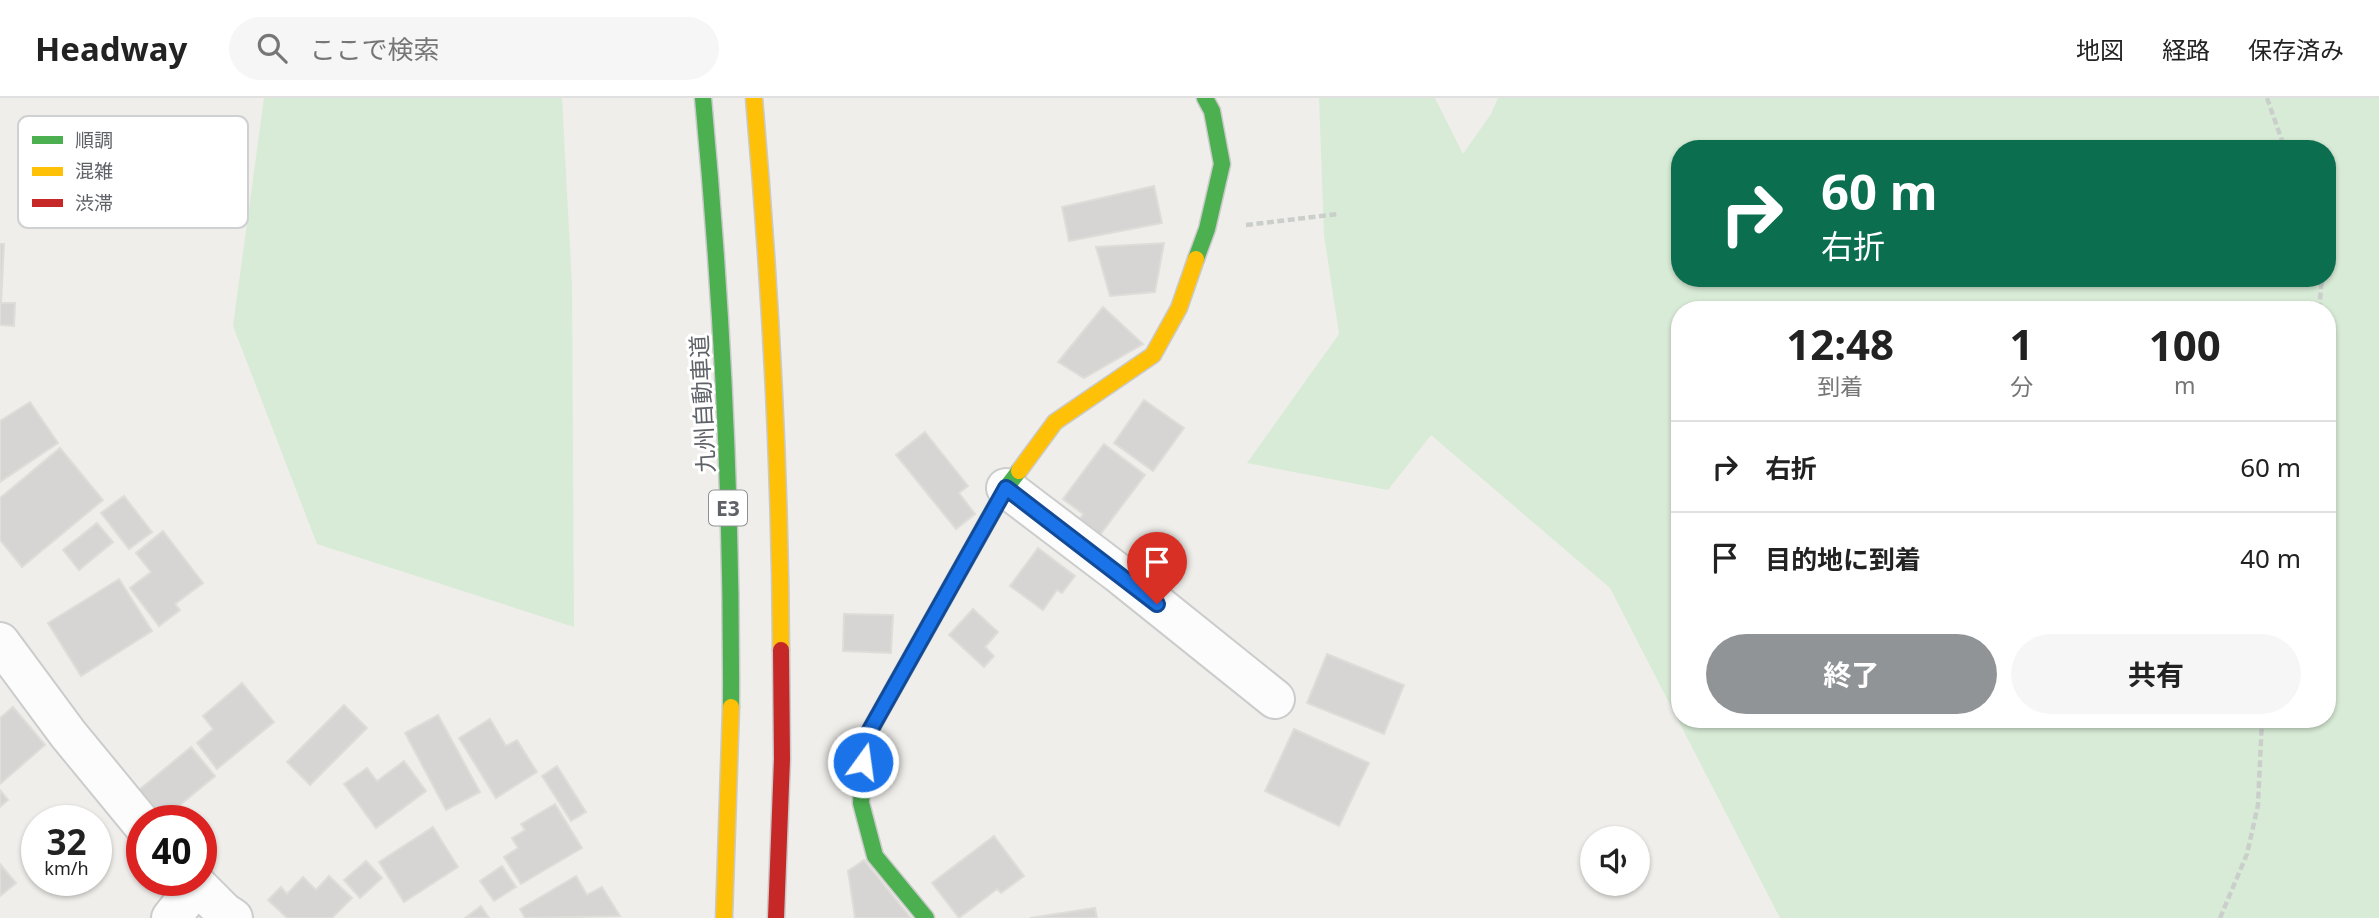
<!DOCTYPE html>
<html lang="ja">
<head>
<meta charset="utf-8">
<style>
	body { margin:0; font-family:"Noto Sans","Noto Sans JP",sans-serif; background:#f6f6f6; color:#222; height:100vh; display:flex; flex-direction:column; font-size:26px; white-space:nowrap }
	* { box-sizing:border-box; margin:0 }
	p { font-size:23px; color:#767676 }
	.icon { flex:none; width:38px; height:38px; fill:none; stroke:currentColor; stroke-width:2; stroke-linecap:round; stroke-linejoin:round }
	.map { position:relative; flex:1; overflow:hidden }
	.sheet { position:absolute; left:1671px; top:203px; width:665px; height:427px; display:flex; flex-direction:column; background:#fff; border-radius:28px; box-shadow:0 2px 5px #0004 }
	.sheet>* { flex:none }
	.guide { position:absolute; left:1671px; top:42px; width:665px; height:147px; border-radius:28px; box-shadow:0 2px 5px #0004; background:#0b6e4f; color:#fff; overflow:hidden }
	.tools { position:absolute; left:1580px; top:728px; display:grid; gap:14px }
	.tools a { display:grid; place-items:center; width:70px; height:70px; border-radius:50%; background:#fff; box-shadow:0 2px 5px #0004; font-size:35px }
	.speed { position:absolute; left:21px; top:707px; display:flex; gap:14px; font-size:35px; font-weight:700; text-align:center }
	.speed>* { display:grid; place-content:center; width:91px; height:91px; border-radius:50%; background:#fff; box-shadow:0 2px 5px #0004; line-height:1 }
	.speed small { font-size:18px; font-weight:400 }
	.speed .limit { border:10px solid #d22; background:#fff; color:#111 }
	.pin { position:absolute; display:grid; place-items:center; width:60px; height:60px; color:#fff; margin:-72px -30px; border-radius:50% 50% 50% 0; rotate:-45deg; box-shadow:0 0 7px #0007 }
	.pin .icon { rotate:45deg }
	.me { position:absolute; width:77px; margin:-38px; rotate:14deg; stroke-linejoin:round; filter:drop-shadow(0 0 5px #0008) }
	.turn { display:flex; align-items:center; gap:24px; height:147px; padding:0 35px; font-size:32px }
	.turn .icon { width:91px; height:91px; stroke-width:2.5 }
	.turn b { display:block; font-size:49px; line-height:60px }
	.eta { display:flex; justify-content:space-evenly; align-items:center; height:119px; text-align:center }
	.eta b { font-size:42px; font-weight:700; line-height:49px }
	.cta { display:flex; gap:14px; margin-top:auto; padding:14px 35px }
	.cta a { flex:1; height:80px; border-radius:42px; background:#919496; color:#fff; font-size:28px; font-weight:700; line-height:80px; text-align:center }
	.cta a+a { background:#f6f6f6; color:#222 }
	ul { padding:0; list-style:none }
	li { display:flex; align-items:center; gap:21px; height:91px; padding:0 35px; border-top:2px solid #e0e0e0 }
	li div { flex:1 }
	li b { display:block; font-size:26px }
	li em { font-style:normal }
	header { display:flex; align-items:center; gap:42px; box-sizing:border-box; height:98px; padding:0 35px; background:#fff; border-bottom:2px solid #e0e0e0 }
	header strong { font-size:33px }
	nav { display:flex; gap:38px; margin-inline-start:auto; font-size:24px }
	.search { width:490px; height:63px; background:#f6f6f6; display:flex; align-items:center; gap:18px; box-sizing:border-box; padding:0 24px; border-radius:38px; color:#767676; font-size:26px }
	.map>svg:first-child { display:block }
	.green { fill:#d8ebd6; fill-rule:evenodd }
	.building { fill:#d6d5d3; stroke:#deddd9; stroke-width:2 }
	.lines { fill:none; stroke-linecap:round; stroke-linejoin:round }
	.street-casing { stroke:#cbcccc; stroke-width:42 }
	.fast-casing { stroke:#cacacb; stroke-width:19 }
	.slow-casing { stroke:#cacacb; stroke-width:19 }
	.jam-casing { stroke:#cacacb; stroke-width:19 }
	.path { stroke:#cacfcc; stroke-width:4.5; stroke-dasharray:7 3.5; stroke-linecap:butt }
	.street { stroke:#fdfcfc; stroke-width:38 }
	.fast { stroke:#4caf50; stroke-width:16 }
	.slow { stroke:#ffc107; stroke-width:16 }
	.jam { stroke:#c62828; stroke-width:16 }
	.route-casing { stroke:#114b97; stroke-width:18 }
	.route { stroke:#1a73e8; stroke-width:12 }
	.labels { text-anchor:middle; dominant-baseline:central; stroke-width:6; stroke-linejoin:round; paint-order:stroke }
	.shield { fill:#fff; stroke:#8f9295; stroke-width:2 }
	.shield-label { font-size:21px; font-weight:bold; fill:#5f6368 }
	.street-label { font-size:23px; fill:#5f6368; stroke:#fff }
	.key { fill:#fff; stroke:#cfd0d2; stroke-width:2 }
	.key-label { font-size:19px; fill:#5f6368 }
</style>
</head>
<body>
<header>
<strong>Headway</strong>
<div class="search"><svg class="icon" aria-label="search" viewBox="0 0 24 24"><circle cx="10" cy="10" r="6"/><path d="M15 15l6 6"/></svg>ここで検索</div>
<nav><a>地図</a><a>経路</a><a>保存済み</a></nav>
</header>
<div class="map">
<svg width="2379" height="820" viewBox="0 0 2379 820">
	<rect width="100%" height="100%" fill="#efeeea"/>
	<!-- green -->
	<path class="green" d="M264 0H562L572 187 574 529 317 446 233 228Z
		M1319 0H1435L1463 56 1491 16 1498 0H2379V820H1780L1610 490 1431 337 1388 392 1247 365 1339 236 1324 137ZM1680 51H2328V180H1680ZM1680 212H2328V621H1680Z"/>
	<!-- building -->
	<path class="building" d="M1154 88 1162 125 1069 143 1062 109Z
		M1164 145 1155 194 1110 198 1096 149Z
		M0 146H4L1 205H15L14 228 0 227Z
		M1103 209 1143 246 1084 280 1058 264Z
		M1144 302 1184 330 1153 373 1114 345Z
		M30 304 58 345 0 384V323Z
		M925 334 968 388 959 395 975 416 956 431 896 357Z
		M1104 346 1145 377 1099 438 1079 423 1083 416 1063 401Z
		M60 350 103 402 22 469 0 442V400Z
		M124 398 152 434 129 451 101 415Z
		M97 425 113 444 79 472 63 452Z
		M163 433 203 485 175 506 180 512 159 528 130 490 151 474 136 455Z
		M1038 450 1075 478 1062 495 1057 492 1043 512 1010 488Z
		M119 481 152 533 81 578 48 525Z
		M973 511 998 534 985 549 994 558 984 569 949 537Z
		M844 516 893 517 891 555 843 553Z
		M1327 556 1404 587 1384 636 1307 605Z
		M242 585 274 624 217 671 197 645 213 631 203 618Z
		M344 607 367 630 310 687 287 664Z
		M13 609 45 647 0 686V620Z
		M438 617 480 694 446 712 405 635Z
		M490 621 506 648 517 642 537 674 496 700 459 640Z
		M1294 631 1369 665 1339 728 1265 693Z
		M191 649 215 678 163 721 139 692Z
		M404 663 426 693 376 730 344 686 367 670 377 683Z
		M557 668 586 714 571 723 542 678Z
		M0 692 8 702 0 709Z
		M555 706 582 750 521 786 504 759 518 750 512 740 525 732 521 726Z
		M433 729 458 769 404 804 379 764Z
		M994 738 1024 778 1001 795 997 791 959 820 932 785Z
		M864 762 911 820H855L848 773Z
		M366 763 382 780 360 800 344 782Z
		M0 766 16 785 0 798Z
		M502 768 516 789 494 803 480 783Z
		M329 778 352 800 332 820H287L268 802 281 789 287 796 303 779 316 792Z
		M576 778 587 797 602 789 620 818 525 820 520 811Z
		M481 808 489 820H465Z
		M1095 810 1097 820H1030Z"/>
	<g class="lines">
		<!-- street casing -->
		<g class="street-casing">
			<path id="street" d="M1006 390 1118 475 1275 601
				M0 544 68 636 142 726
				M192 782 224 814 233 820
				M171 820 197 787"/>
		</g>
		<!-- fast casing -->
		<g class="fast-casing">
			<path id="fast" d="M703 0C722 203 732 405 731 609
				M1196 161 1207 131 1222 66 1212 13 1205 0
				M926 820 875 758 861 705 864 643 1006 390 1019 373"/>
		</g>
		<!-- slow casing -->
		<g class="slow-casing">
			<path id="slow" d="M754 0C770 184 780 367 781 552
				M1019 373 1055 324 1153 257 1179 210 1196 161
				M724 820 731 609"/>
		</g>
		<!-- jam casing -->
		<g class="jam-casing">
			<path id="jam" d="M776 820 782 661 781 552"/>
		</g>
		<!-- path -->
		<path class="path" d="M2267 0 2285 51
			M1246 127 1338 116
			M2319 212 2322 180
			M2220 820 2247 756 2258 707 2262 621"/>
		<!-- street -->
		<use href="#street" class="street"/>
		<!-- fast -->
		<use href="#fast" class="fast"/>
		<!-- slow -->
		<use href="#slow" class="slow"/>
		<!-- jam -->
		<use href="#jam" class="jam"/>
	</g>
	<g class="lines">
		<!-- route casing -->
		<g class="route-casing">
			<path id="route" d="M863 664 864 643 1006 390 1157 506"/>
		</g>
		<!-- route -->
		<use href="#route" class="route"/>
	</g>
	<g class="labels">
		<!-- shield labels -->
		<rect class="shield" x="709" y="392.5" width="38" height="35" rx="5"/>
		<g class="shield-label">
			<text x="728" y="410">E3</text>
		</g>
		<!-- street labels -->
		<g class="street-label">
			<text transform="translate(702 306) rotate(-93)">九州自動車道</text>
		</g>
	</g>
	<!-- legend -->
	<rect x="18" y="18" width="230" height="112" rx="10" class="key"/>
	<rect x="32" y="38" width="31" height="8" fill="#4caf50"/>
	<rect x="32" y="69" width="31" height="9" fill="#ffc107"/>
	<rect x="32" y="101" width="31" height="8" fill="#c62828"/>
	<g class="key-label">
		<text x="75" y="49">順調</text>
		<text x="75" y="80">混雑</text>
		<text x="75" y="112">渋滞</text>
	</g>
</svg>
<div class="tools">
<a><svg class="icon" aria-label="sound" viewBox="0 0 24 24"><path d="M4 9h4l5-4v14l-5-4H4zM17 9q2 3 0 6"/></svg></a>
</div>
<div class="speed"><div>32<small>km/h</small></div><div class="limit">40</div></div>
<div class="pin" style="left:1157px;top:506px;background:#d93025"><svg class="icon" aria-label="arrive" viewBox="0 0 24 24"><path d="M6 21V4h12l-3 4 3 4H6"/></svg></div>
<svg class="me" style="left:863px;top:664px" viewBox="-20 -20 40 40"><circle r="17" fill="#1a73e8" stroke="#fff" stroke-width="3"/><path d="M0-11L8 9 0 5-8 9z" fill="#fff"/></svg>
<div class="guide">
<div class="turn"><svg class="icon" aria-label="right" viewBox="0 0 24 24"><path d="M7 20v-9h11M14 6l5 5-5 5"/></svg><div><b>60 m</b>右折</div></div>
</div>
<section class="sheet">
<div class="eta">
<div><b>12:48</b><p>到着</p></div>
<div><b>1</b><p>分</p></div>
<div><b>100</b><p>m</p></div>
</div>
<ul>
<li><svg class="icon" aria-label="right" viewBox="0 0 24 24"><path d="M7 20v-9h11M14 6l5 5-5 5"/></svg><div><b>右折</b></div><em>60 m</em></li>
<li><svg class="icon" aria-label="arrive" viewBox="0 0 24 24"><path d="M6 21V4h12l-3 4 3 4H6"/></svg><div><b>目的地に到着</b></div><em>40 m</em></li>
</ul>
<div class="cta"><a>終了</a><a>共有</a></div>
</section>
</div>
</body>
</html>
